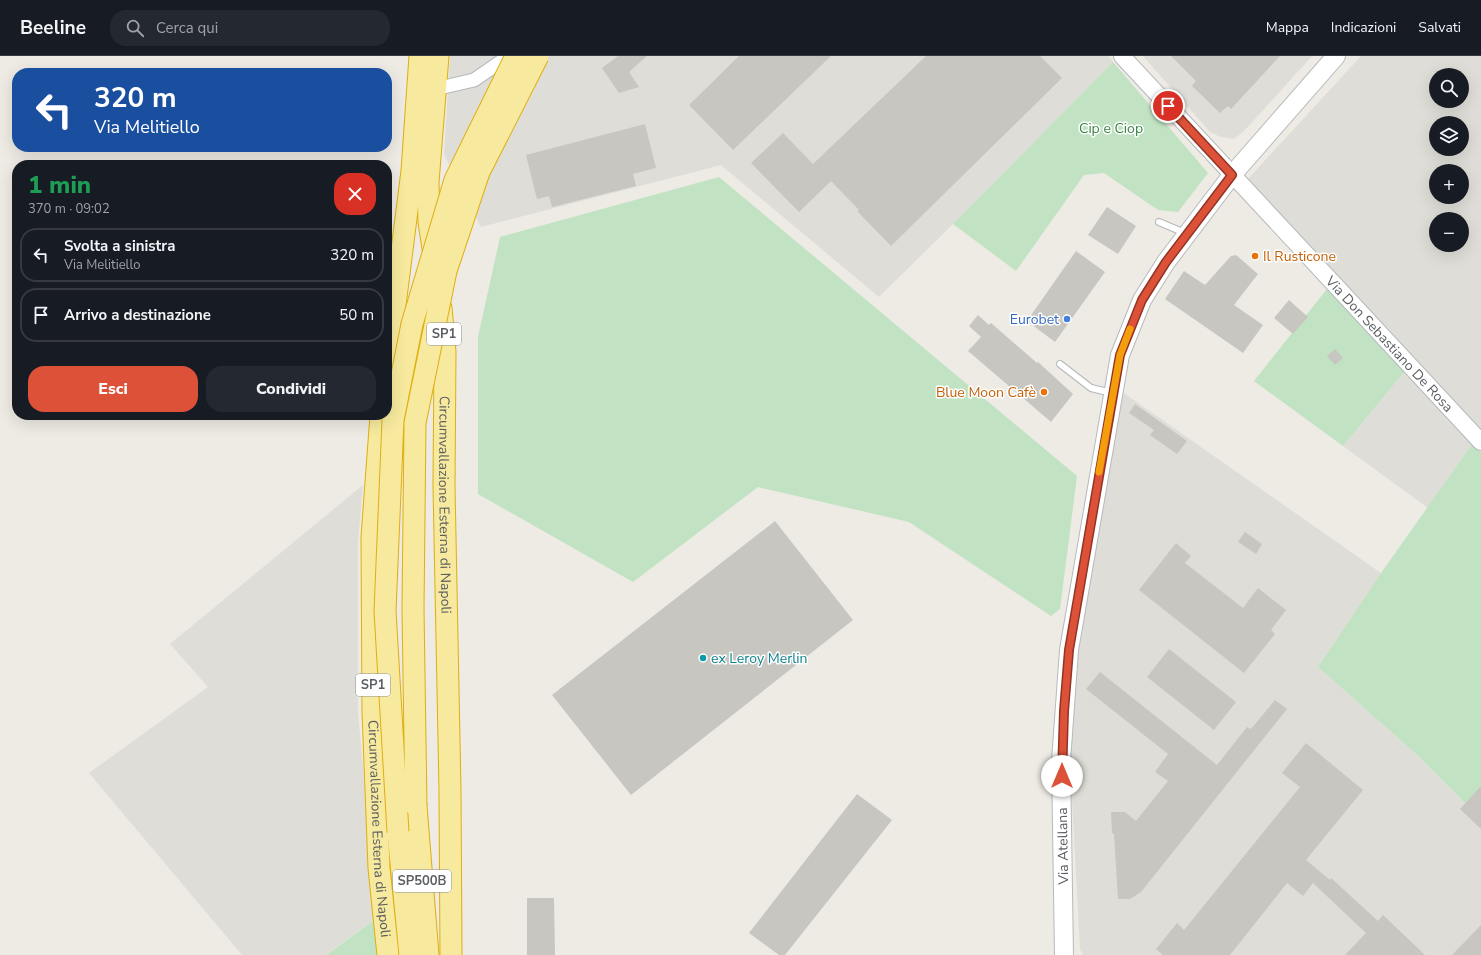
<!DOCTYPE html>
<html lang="it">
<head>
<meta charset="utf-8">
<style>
	body { margin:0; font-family:"Nunito Sans",sans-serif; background:#242831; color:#f1f3f6; height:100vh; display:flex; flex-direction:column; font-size:15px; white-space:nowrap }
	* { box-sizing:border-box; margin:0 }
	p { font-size:13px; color:#9ea1a6 }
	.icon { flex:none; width:22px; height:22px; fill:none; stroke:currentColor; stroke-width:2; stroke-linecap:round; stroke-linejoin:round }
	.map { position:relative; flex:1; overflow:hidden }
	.side { position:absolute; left:12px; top:104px; width:380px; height:260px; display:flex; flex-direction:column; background:#171b24; border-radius:16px; box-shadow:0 4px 16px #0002 }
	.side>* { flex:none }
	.guide { position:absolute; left:12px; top:12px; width:380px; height:84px; border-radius:16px; box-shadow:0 4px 16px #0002; background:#1a4fa0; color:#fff; overflow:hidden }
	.controls { position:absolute; left:1429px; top:12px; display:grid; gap:8px }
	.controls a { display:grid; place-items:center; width:40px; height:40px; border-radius:50%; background:#171b24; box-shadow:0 4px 16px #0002; font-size:20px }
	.pin { position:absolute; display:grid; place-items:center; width:34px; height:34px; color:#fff; margin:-17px; border:2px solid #fff; border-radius:50%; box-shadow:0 1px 4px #0007 }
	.me { position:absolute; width:44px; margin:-22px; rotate:0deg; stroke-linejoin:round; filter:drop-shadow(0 0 3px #0008) }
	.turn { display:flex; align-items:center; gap:14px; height:84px; padding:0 16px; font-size:18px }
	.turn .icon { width:52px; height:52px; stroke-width:2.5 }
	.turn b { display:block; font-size:28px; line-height:34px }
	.round { display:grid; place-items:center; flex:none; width:42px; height:42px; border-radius:16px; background:#242831 }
	.summary { display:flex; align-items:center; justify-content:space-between; height:68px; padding:0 16px }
	h1 { font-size:24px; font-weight:800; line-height:30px; color:#1e9e55 }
	.button { display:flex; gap:8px; margin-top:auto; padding:8px 16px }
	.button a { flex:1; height:46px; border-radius:16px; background:#dd5138; color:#fff; font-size:16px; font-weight:800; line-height:46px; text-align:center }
	.button a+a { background:#242831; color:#f1f3f6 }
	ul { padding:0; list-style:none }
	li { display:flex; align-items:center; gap:12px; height:54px; margin:0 8px 6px; padding:0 8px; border:2px solid #363941; border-radius:16px }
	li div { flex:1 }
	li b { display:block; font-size:15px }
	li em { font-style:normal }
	header { display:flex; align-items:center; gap:24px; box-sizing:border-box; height:56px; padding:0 20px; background:#171b24; border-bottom:1px solid #363941 }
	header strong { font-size:19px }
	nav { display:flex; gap:22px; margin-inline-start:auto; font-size:14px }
	.search { width:280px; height:36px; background:#242831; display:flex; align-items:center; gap:10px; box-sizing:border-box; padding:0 14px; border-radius:16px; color:#9ea1a6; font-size:15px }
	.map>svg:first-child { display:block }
	.industrial { fill:#deddd7; fill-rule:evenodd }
	.green { fill:#c1e3c3 }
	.building { fill:#c8c6c0 }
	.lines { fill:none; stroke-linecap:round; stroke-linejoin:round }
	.service-casing { stroke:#b5b8bc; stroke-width:8 }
	.minor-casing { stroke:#b5b8bc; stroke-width:15 }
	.tertiary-casing { stroke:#b5b8bc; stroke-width:18 }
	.secondary-casing { stroke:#b6b9be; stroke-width:20 }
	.trunk-casing { stroke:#e0ae0f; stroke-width:23 }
	.service { stroke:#fff; stroke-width:6 }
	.minor { stroke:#fff; stroke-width:13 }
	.tertiary { stroke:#fff; stroke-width:16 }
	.secondary { stroke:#fff; stroke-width:18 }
	.trunk { stroke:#f7ea9e; stroke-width:21 }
	.trunk-bridge-casing { stroke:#e0ae0f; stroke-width:23; stroke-linecap:butt }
	.trunk-bridge { stroke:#f7ea9e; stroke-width:21 }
	.route-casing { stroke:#903524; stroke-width:10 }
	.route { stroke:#dd5138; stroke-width:7 }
	.slow { stroke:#f59e0b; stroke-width:7 }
	.food-dot { fill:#e8710a; stroke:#fff; stroke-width:1.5 }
	.shop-dot { fill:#3f7fe0; stroke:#fff; stroke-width:1.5 }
	.culture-dot { fill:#0f9aa8; stroke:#fff; stroke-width:1.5 }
	.labels { text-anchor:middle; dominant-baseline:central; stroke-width:3; stroke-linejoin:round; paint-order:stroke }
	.shield { fill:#fff; stroke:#8c8e91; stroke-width:1 }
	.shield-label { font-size:13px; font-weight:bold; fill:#5b5e62 }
	.park-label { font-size:14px; fill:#3a8243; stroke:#fff }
	.food-label { font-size:14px; fill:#c56008; stroke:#fff; text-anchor:start }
	.shop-label { font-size:14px; fill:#366cbe; stroke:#fff; text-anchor:end }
	.street-label { font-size:14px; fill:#5b5e62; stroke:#fff }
	.culture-label { font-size:14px; fill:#0d838f; stroke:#fff; text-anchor:start }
</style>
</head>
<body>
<header>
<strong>Beeline</strong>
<div class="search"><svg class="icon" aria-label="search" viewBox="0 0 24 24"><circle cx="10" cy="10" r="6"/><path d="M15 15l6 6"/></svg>Cerca qui</div>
<nav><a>Mappa</a><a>Indicazioni</a><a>Salvati</a></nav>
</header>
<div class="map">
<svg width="1481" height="899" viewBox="0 0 1481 899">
	<rect width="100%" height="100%" fill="#edebe3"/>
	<!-- industrial -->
	<path class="industrial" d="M450 0H1108L1113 6 953 168 879 241 721 109 481 171 444 99Z
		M1143 0H1312L1245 74 1234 83 1221 81 1210 76Z
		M1361 0H1481V374L1247 124ZM1436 19H1462V45H1436ZM1436 67H1462V93H1436ZM1436 115H1462V141H1436ZM1436 163H1462V189H1436Z
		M1405 315 1473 387 1428 452 1343 390Z
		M1121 335 1381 517 1318 611 1415 697 1467 749 1481 734V899H1083L1080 893 1070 706 1077 600Z
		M363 429 358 486V657L377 862 325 899H242L89 717 208 631 170 588Z"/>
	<!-- green -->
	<path class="green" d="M1113 6 1208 117 1178 156 1158 154 1104 117 1084 119 1016 215 953 168Z
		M719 121 1077 420 1060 553 1051 560 909 466 758 431 633 526 478 438V281L500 181Z
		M1327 233 1405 315 1343 390 1254 325Z
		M1473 387 1481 396V734L1467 749 1415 697 1318 611 1381 517Z
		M377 862 381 899H325H326Z"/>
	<!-- building -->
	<path class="building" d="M618 0H647L629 16 639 31 619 37 602 12Z
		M739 0H831L733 94 689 49Z
		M926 0H1040L1062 22 891 190 857 155 859 154 831 125 799 156 751 107 783 77 813 108Z
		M1171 0H1280L1231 53 1228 50 1220 57 1192 30 1196 25Z
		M645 68 656 112 633 118 636 130 552 151 549 140 537 143 526 99Z
		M1107 151 1136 170 1118 198 1088 179Z
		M1076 195 1105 216 1055 286 1027 265Z
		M1236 199 1258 218 1234 249 1263 269 1243 297 1165 243 1184 215 1205 229 1231 200Z
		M1289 244 1308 261 1293 278 1274 262Z
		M978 259 989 269 991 267 1037 307 1038 306 1073 338 1051 366 968 295 981 281 969 270Z
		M1335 293 1343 302 1335 309 1327 300Z
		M1135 348 1187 385 1177 398 1150 379 1154 374 1129 357Z
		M775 465 853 564 631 739 552 639Z
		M1245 476 1262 488 1256 498 1238 486Z
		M1176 487 1191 500 1185 507 1243 552 1258 532 1286 554 1271 574 1275 578 1244 617 1139 534Z
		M1169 593 1236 646 1214 674 1147 621Z
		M1100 616 1217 709 1247 671 1251 673 1275 644 1287 653 1141 836 1130 843H1118L1114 778 1112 777 1111 756H1125L1136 765 1168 725 1155 716 1168 698 1086 633Z
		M1306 687 1363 734 1306 804 1330 824 1331 822 1378 865 1383 859 1425 899H1345L1366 877 1313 827 1303 840 1287 827 1230 899H1163L1156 893 1177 867 1184 874 1300 731 1282 717Z
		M1481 730V773L1460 753Z
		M857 738 892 764 785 899H779L749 877Z
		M527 842H554L555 899H527Z
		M1481 869V899H1452Z"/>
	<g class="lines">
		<!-- service casing -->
		<g class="service-casing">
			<path id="service" d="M1159 166 1185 177
				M1060 308 1091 332 1112 337"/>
		</g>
		<!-- minor casing -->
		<g class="minor-casing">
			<path id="minor" d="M435 33 474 24 509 0"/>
		</g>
		<!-- tertiary casing -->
		<g class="tertiary-casing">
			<g id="tertiary">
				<path id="s1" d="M1122 0 1481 386"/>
			</g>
		</g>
		<!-- secondary casing -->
		<g class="secondary-casing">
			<path id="secondary" d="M1064 899 1061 705 1069 594 1120 299 1142 244 1166 206 1232 119 1336 0"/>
		</g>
		<!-- trunk casing -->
		<g class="trunk-casing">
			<g id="trunk">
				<path d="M434 199 429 166 428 126 438 0"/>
				<path id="s2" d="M441 252 445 296 444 430 450 735 451 899"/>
				<path d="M387 312 412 115 420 0"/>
				<path id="s3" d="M381 359 372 481 373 655 379 812 388 899"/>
				<path d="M416 750 428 899"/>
				<path d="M398 776 410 899"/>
			</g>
		</g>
		<!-- service -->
		<use href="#service" class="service"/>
		<!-- minor -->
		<use href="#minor" class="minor"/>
		<!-- tertiary -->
		<use href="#tertiary" class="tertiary"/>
		<!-- secondary -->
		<use href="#secondary" class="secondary"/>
		<!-- trunk -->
		<use href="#trunk" class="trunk"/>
		<!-- trunk-bridge casing -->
		<g class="trunk-bridge-casing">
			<path id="trunk-bridge" d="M416 750 413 553 415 367 446 215 479 116 538 0
				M398 776 385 555 393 364 412 268 455 124 516 0"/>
		</g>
		<!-- trunk-bridge -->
		<use href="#trunk-bridge" class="trunk-bridge"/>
	</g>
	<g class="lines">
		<!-- route casing -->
		<g class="route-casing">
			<path id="route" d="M1062 720 1064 655 1069 594 1120 299 1142 244 1166 206 1232 119 1168 50"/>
		</g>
		<!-- route -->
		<use href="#route" class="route"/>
		<!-- slow -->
		<path class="slow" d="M1099 416 1120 299 1130 273"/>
	</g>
	<!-- markers -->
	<g class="food-dot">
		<circle cx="1255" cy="200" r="4"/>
		<circle cx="1044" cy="336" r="4"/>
	</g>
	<circle class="shop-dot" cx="1067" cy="263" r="4"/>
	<circle class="culture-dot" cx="703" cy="602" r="4"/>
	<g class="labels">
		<!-- shield labels -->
		<g class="shield">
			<rect x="427" y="267" width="34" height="22" rx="3"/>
			<rect x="356" y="618" width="34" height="22" rx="3"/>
			<rect x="393" y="814" width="58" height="22" rx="3"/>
		</g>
		<g class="shield-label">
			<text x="444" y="278">SP1</text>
			<text x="373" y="629">SP1</text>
			<text x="422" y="825">SP500B</text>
		</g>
		<!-- park labels -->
		<g class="park-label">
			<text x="1111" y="72">Cip e Ciop</text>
		</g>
		<!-- food labels -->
		<g class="food-label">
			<text x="1263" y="200">Il Rusticone</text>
			<text x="1036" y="336" text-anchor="end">Blue Moon Cafè</text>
		</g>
		<!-- shop labels -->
		<g class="shop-label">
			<text x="1059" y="263">Eurobet</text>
		</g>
		<!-- street labels -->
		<g class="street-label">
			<text stroke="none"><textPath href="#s1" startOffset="393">Via Don Sebastiano De Rosa</textPath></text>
			<text stroke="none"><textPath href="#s2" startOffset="197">Circumvallazione Esterna di Napoli</textPath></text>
			<text stroke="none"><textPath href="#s3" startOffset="414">Circumvallazione Esterna di Napoli</textPath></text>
			<text transform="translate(1063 790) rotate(-91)">Via Atellana</text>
		</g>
		<!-- culture labels -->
		<g class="culture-label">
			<text x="711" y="602">ex Leroy Merlin</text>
		</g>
	</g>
</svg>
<div class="controls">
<a><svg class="icon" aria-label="search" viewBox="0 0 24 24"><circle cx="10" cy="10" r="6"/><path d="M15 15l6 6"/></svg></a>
<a><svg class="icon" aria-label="layers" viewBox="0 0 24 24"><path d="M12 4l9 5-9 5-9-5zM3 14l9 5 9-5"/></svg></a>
<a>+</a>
<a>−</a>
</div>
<div class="pin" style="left:1168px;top:50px;background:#d93025"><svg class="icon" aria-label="arrive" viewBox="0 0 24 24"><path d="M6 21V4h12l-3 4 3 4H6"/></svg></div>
<svg class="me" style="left:1062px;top:720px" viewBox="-20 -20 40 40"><circle r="19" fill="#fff"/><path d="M0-13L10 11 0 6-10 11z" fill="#dd5138"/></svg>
<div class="guide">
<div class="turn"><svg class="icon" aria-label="left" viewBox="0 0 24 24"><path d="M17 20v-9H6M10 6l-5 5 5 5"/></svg><div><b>320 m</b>Via Melitiello</div></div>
</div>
<section class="side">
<div class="summary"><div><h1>1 min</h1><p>370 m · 09:02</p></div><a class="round" style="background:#d93025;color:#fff"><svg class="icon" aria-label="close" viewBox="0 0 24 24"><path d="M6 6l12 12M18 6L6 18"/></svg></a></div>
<ul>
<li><svg class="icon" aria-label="left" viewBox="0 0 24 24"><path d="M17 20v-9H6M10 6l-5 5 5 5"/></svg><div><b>Svolta a sinistra</b><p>Via Melitiello</p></div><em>320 m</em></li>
<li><svg class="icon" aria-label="arrive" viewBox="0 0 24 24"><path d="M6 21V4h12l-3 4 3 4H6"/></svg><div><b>Arrivo a destinazione</b></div><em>50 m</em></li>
</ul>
<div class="button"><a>Esci</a><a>Condividi</a></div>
</section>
</div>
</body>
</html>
